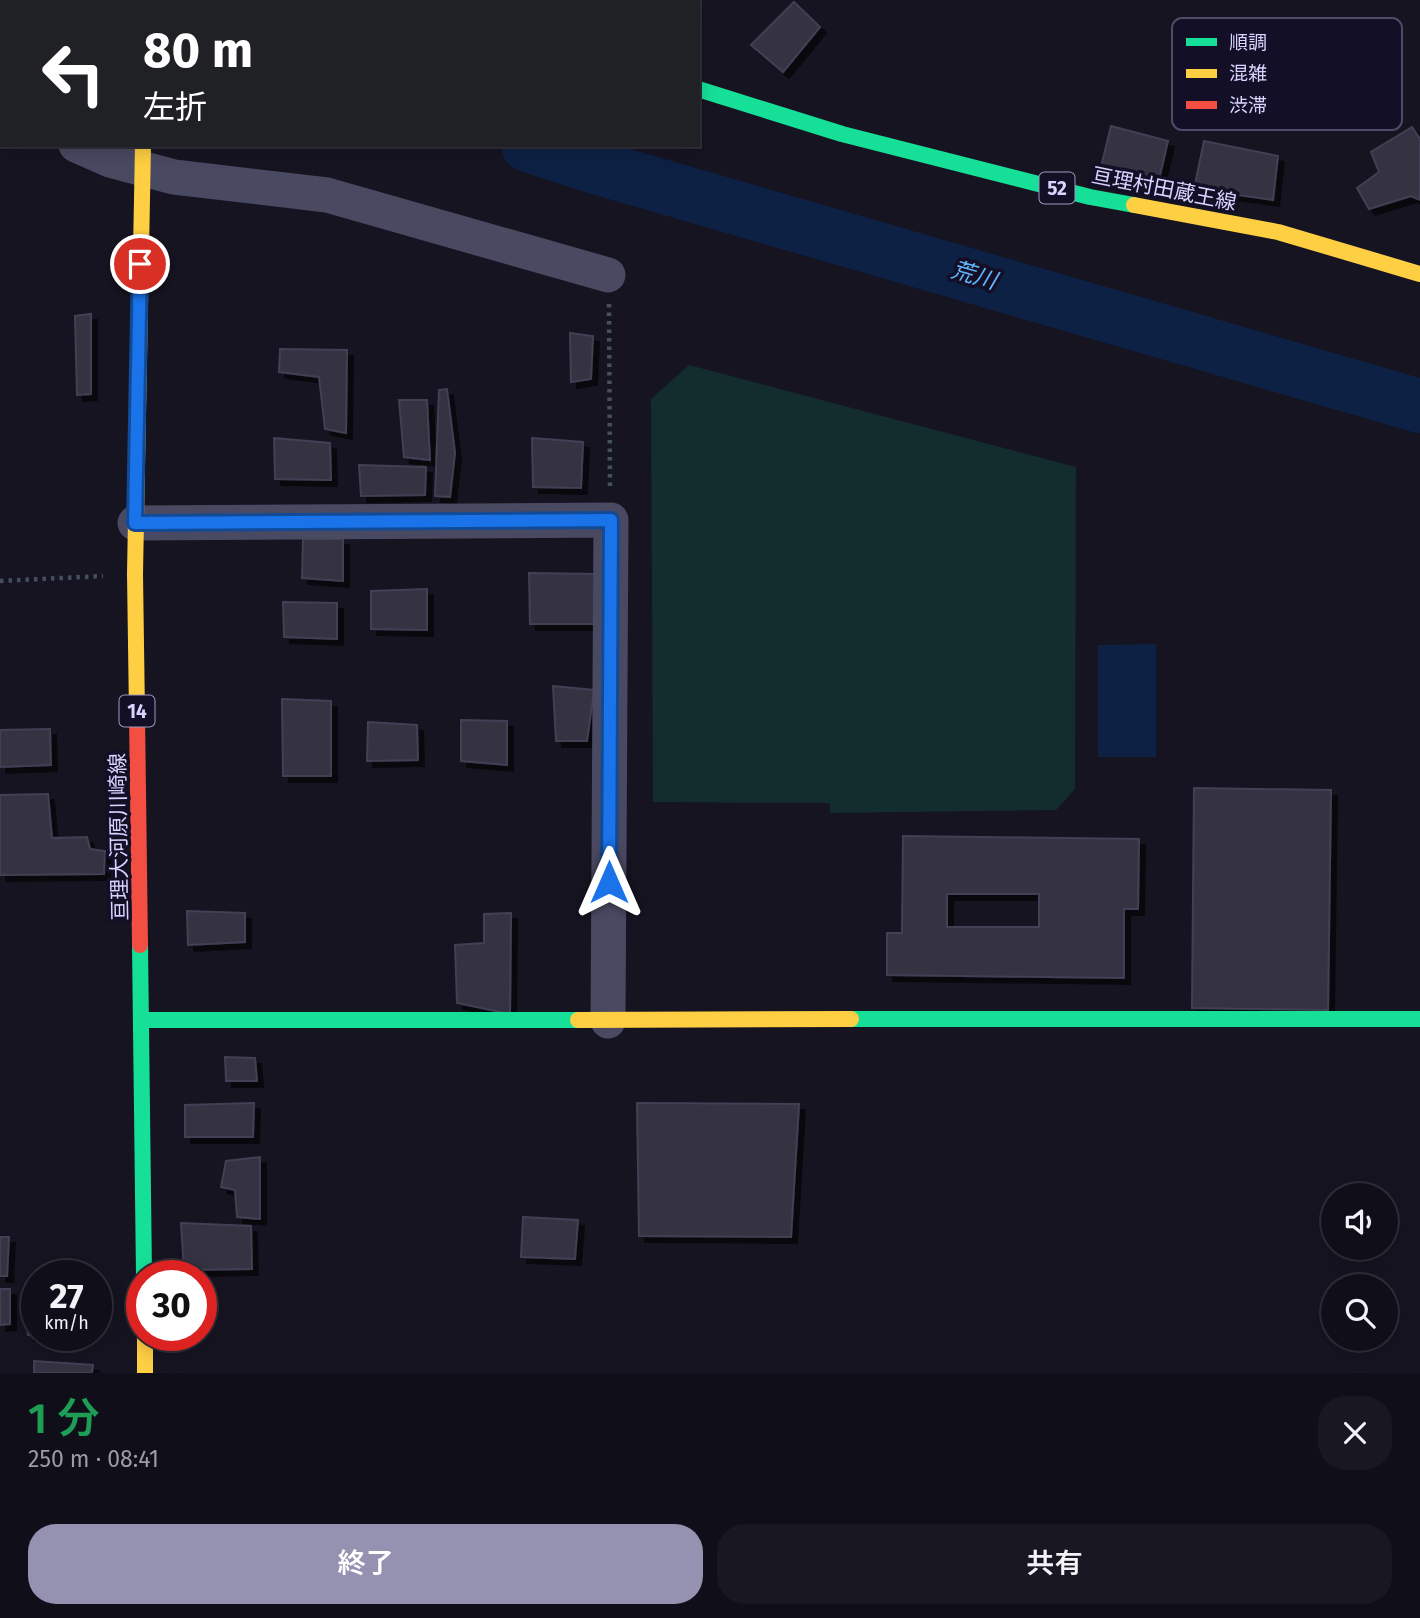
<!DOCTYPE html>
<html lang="ja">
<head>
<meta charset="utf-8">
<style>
	body { margin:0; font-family:"Fira Sans","Noto Sans JP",sans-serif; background:#191822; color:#f1f3f6; height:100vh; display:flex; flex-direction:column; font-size:26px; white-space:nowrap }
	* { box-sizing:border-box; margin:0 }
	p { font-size:23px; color:#9c9ca2 }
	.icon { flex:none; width:38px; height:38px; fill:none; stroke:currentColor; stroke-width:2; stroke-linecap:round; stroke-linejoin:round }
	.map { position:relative; height:1373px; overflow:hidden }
	.panel { display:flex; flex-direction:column; background:#100f19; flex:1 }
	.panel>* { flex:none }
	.banner { position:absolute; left:0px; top:0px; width:700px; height:147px; box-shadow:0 4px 18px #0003,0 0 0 2px #302f38; background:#202124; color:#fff; overflow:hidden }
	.buttons { position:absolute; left:1321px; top:1183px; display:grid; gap:14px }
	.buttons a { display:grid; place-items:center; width:77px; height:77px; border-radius:50%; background:#100f19; box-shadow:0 4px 18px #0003,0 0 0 2px #302f38; font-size:35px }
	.speed { position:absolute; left:21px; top:1260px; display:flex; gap:14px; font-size:35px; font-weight:700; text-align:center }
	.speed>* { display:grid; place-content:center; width:91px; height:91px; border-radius:50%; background:#100f19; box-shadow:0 4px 18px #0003,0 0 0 2px #302f38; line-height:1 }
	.speed small { font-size:18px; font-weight:400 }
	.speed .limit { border:10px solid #d22; background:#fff; color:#111 }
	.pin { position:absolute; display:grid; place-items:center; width:60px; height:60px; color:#fff; margin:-30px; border:4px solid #fff; border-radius:50%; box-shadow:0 2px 7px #0007 }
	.me { position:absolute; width:77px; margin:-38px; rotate:0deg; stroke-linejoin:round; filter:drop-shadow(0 0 5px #0008) }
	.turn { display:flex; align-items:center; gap:24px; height:147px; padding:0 28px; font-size:32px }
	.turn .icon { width:91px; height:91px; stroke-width:2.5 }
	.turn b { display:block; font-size:49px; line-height:60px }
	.round { display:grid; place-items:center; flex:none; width:74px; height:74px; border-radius:28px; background:#191822 }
	.overview { display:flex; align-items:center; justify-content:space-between; height:119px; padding:0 28px }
	h1 { font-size:42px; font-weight:600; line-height:52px; color:#1e9e55 }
	.button { display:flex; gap:14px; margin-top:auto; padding:14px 28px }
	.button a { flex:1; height:80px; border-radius:28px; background:#9591b1; color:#fff; font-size:28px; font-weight:600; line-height:80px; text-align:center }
	.button a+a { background:#191822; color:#f1f3f6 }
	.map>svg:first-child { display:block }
	.green { fill:#132c2d }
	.water { fill:#0d2144 }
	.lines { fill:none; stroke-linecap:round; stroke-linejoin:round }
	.river { stroke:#0d2144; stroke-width:54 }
	.building { fill:#343243; stroke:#433f54; stroke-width:2; fill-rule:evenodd; filter:url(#shadow) }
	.path { stroke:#44505f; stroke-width:4.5; stroke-dasharray:3.5 5; stroke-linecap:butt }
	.street { stroke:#4a4962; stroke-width:35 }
	.fast { stroke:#16e098; stroke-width:16 }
	.slow { stroke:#ffcf43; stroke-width:16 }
	.jam { stroke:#f24e42; stroke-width:16 }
	.route-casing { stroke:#114b97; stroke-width:18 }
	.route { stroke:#1a73e8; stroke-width:12 }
	.labels { text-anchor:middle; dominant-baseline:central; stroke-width:7; stroke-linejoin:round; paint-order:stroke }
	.shield { fill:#130f26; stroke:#9e99be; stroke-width:2 }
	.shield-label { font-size:19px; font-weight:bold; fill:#d9d4ff }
	.street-label { font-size:21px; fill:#d9d4ff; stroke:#130f26 }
	.water-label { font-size:23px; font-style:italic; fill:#62b6ff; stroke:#130f26 }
	.key { fill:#130f26; stroke:#4e4a67; stroke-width:2 }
	.key-label { font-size:19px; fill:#d9d4ff }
</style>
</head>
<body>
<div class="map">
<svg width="1420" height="1373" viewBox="0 0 1420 1373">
	<defs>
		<filter id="shadow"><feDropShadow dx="6" dy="6" stdDeviation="0" flood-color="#0009"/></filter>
	</defs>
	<rect width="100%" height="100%" fill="#161421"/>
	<!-- green -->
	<path class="green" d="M689 365 1076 467 1075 789 1056 810 830 813V803L653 802 651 399Z"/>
	<!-- water -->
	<path class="water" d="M1156 644V757H1098V645Z"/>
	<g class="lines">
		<!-- river -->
		<path class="river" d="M67 0 71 2
			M528 145 592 166 1420 406"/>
	</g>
	<!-- building -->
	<path class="building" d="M794 2 820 27 783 72 751 45Z
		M1111 126 1168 141 1157 188 1099 175Z
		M1412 127 1420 139V200L1411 196 1369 209 1357 188 1379 172 1371 152Z
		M1204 141 1278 156 1273 200 1194 189Z
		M91 314V394L77 395 75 316Z
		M570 333 593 336 591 379 571 382Z
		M280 349 347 350 346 433 325 429 319 377 279 372Z
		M447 389 455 453 450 497 435 496 439 390Z
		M399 400H427L430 460 404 457Z
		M274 438 330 443 331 480 275 479Z
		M532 438 583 442 581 488 533 487Z
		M359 465 426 467 425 495 361 496Z
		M303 539H343V581L302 578Z
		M529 573 597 574 598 624H530Z
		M427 589V630L371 629V591Z
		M283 602 337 603V639L284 637Z
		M553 686 594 690 587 741H556Z
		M282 699 331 701V776H283Z
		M461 720 507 721V765L461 761Z
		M368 722 417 725 418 760 367 761Z
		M50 729 51 765 0 767V730Z
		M1194 788 1331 790 1328 1010 1192 1008Z
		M48 794 52 838 87 837 90 849 105 851 104 874 0 875V795Z
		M903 836 1139 839 1138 909H1124V978L887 975V933H902ZM947 894H1039V927H947Z
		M187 911 245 913V942L188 945Z
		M511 913 510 1014 457 1003 455 945 484 943V914Z
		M225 1057 255 1058 257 1081H226Z
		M254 1103 253 1137H185V1105Z
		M637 1103 799 1104 791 1237 639 1236Z
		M260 1157V1219L237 1217 235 1190 221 1187 226 1161Z
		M523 1217 578 1220 575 1259 521 1257Z
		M181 1223 251 1226 252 1269 184 1270Z
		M0 1237H9L7 1276H0Z
		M0 1289H10V1324L0 1325Z
		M24 1297H37V1335H28Z
		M34 1361 93 1365 92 1373H34Z"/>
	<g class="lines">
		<!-- path -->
		<path class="path" d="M609 304 610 488
			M0 581 103 576"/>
		<!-- street -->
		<path class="street" d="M529 2V0
			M0 113 2 114
			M76 145 110 160 174 177 327 195 608 275
			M135 523 611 520 608 1021"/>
		<!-- fast -->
		<path class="fast" d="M698 89 842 134 1090 197 1134 205
			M140 945 144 1276
			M851 1019H1420
			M143 1020H578"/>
		<!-- slow -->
		<path class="slow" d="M397 0 403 2
			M1134 205 1278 232 1420 274
			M137 714 135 574 143 145
			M578 1020 851 1019
			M145 1335V1373"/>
		<!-- jam -->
		<path class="jam" d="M157 2 158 0
			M137 714 140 945"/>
	</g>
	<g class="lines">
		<!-- route casing -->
		<g class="route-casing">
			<path id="route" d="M140 264 135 523 611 520 609 882"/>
		</g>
		<!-- route -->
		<use href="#route" class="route"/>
	</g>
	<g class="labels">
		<!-- shield labels -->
		<g class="shield">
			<rect x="1039.5" y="172.5" width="35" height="31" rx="5"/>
			<rect x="119.5" y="695.5" width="35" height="31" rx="5"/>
		</g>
		<g class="shield-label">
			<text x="1057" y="188">52</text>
			<text x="137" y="711">14</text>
		</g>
		<!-- street labels -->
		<g class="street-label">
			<text transform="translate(1164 189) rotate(11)">亘理村田蔵王線</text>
			<text transform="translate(119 837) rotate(-91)">亘理大河原川崎線</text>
		</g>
		<!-- water labels -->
		<g class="water-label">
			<text transform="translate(974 275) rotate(16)">荒川</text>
		</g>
	</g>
	<!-- legend -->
	<rect x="1172" y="18" width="230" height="112" rx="10" class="key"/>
	<rect x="1186" y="38" width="31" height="8" fill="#16e098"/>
	<rect x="1186" y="69" width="31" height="9" fill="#ffcf43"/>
	<rect x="1186" y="101" width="31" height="8" fill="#f24e42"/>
	<g class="key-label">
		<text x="1229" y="49">順調</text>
		<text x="1229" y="80">混雑</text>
		<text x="1229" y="112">渋滞</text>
	</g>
</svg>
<div class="buttons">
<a><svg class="icon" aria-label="sound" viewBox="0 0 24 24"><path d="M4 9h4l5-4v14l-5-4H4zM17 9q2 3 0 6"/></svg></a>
<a><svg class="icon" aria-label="search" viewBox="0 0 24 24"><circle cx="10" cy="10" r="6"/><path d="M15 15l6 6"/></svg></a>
</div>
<div class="speed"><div>27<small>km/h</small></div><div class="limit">30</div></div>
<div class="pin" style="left:140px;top:264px;background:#d93025"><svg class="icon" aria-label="arrive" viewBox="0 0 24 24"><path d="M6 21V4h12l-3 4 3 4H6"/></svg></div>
<svg class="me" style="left:609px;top:882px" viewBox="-20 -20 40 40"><path d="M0-17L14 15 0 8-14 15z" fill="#1a73e8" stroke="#fff" stroke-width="4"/></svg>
<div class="banner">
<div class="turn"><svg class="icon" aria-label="left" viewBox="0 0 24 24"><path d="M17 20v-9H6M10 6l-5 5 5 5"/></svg><div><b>80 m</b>左折</div></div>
</div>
</div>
<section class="panel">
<div class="overview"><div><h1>1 分</h1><p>250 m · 08:41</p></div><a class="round"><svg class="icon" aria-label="close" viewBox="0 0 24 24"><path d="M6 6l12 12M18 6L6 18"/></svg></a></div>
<div class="button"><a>終了</a><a>共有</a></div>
</section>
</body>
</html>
